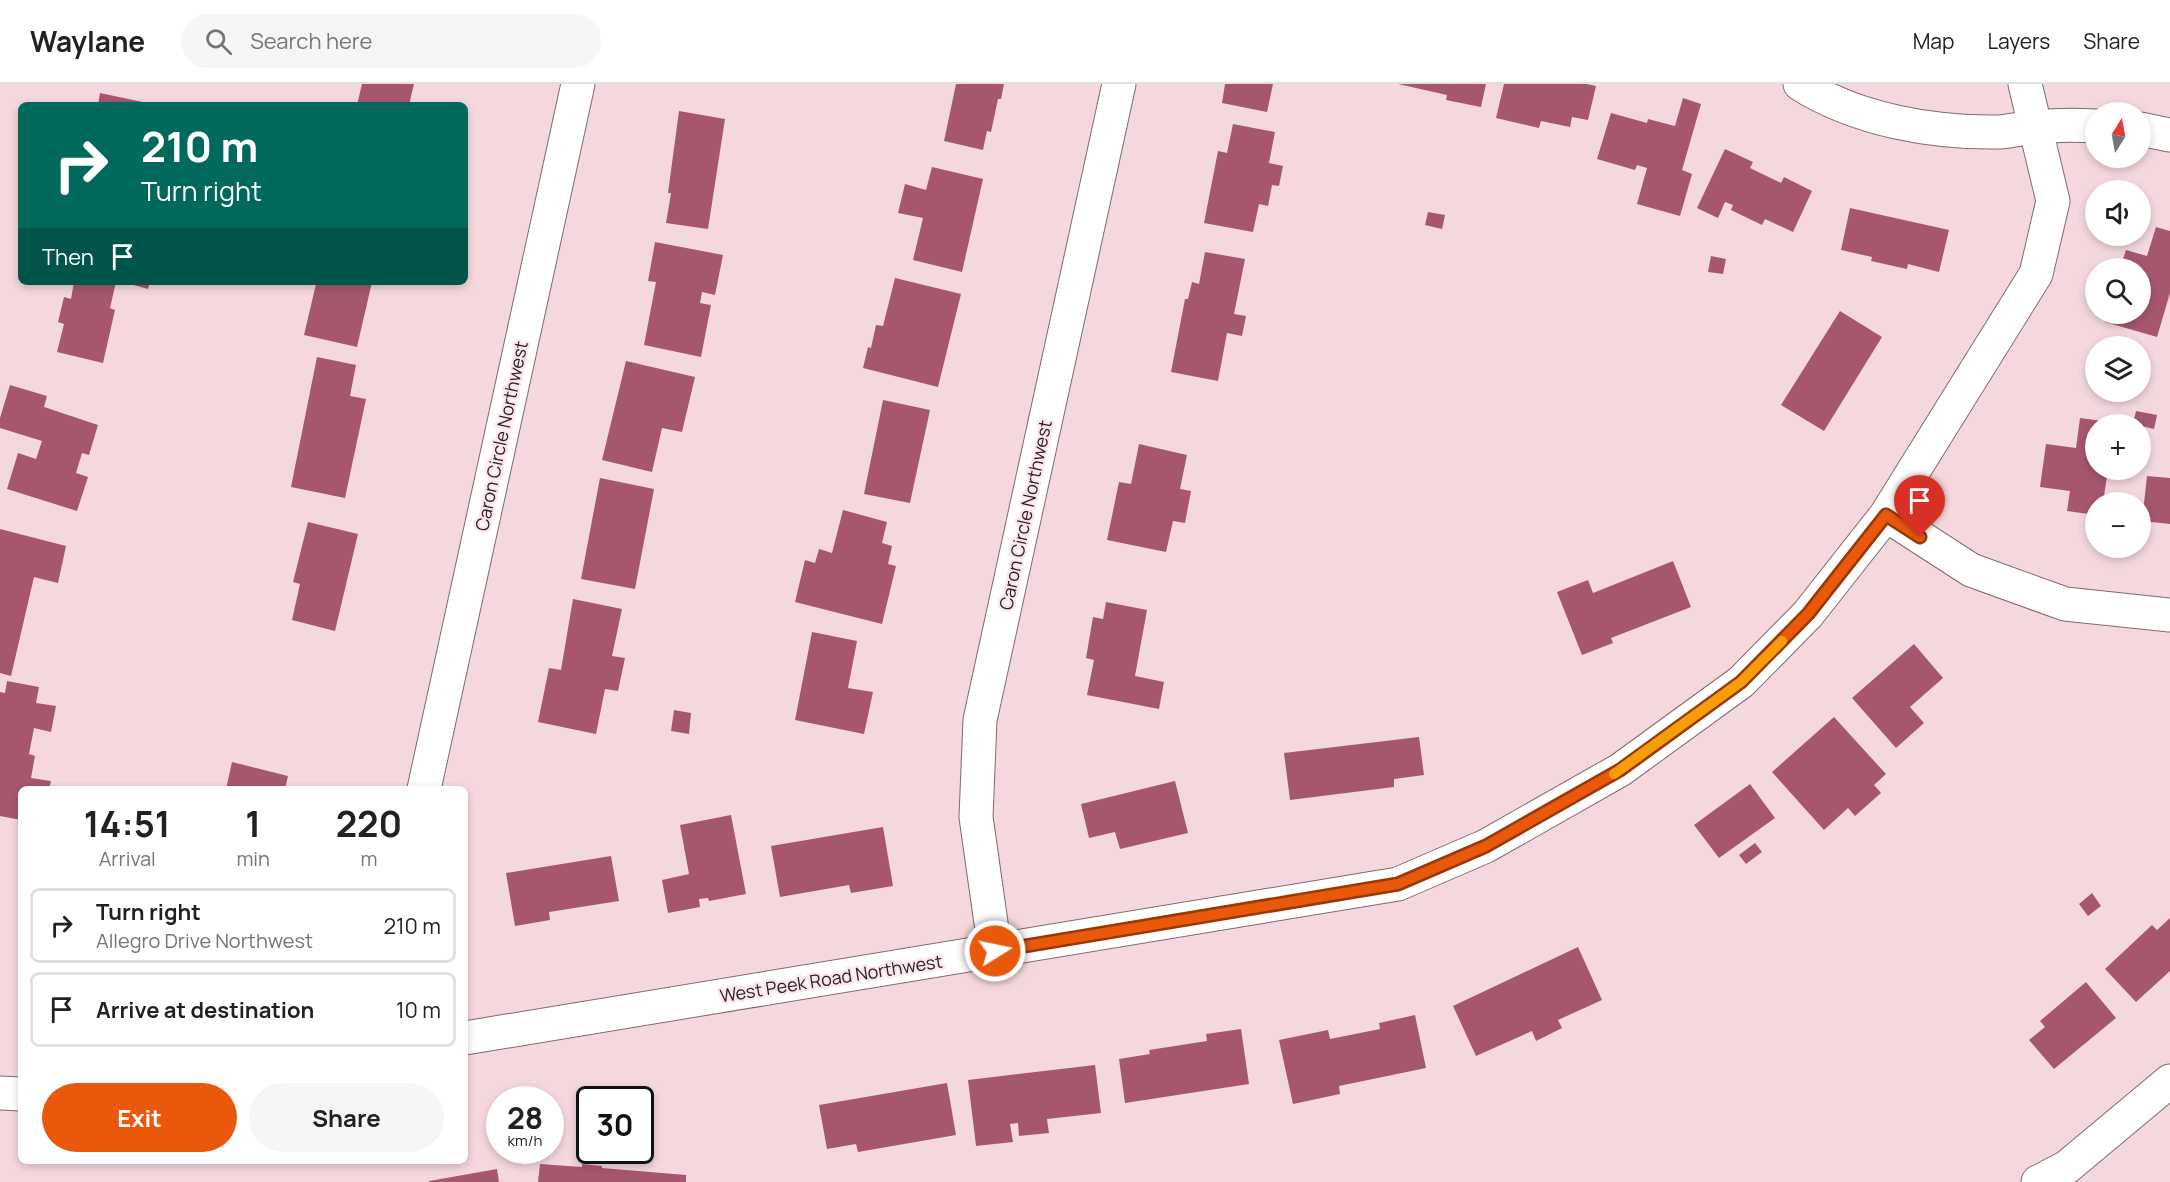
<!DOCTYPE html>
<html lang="en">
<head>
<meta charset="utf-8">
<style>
	body { margin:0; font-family:Manrope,sans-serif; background:#f6f6f6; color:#202124; height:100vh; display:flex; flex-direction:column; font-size:22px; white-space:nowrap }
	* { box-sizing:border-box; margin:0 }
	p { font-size:20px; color:#757577 }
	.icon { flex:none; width:33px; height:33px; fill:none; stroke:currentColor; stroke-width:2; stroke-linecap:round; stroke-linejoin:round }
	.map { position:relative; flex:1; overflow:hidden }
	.drawer { position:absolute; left:18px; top:702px; width:450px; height:378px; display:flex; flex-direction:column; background:#fff; border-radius:9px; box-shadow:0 3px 9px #0003 }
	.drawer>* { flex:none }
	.hud { position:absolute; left:18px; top:18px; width:450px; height:183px; border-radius:9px; box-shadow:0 3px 9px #0003; background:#00695c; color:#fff; overflow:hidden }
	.needle { width:39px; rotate:11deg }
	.fabs { position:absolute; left:2085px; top:18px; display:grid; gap:12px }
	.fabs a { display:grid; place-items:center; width:66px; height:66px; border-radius:50%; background:#fff; box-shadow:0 3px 9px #0003; font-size:30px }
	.speed { position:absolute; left:486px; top:1002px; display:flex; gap:12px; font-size:30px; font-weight:700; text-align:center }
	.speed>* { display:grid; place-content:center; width:78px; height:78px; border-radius:50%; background:#fff; box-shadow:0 3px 9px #0003; line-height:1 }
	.speed small { font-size:15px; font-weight:400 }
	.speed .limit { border:3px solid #111; border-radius:9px; background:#fff; color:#111 }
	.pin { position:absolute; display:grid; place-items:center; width:51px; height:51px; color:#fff; margin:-62px -26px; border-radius:50% 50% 50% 0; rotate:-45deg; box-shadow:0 0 6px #0007 }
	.pin .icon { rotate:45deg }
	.me { position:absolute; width:66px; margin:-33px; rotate:80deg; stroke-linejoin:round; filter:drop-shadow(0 0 4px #0008) }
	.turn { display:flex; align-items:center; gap:21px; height:126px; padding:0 24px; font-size:27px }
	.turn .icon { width:78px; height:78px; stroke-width:2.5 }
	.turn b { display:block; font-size:42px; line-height:51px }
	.then { display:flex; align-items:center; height:57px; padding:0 24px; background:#0003; gap:12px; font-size:22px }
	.eta { display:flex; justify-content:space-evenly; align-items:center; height:102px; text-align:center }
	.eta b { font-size:36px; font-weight:700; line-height:42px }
	.cta { display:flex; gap:12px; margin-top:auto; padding:12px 24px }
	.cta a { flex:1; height:69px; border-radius:36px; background:#ea580c; color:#fff; font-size:24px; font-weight:700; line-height:69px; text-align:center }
	.cta a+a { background:#f6f6f6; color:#202124 }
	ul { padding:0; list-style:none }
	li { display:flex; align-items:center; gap:18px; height:75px; margin:0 12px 9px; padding:0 12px; border:3px solid #e0e0e0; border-radius:9px }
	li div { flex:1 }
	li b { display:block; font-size:22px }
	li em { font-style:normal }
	header { display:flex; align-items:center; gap:36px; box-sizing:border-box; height:84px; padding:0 30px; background:#fff; border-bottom:2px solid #e0e0e0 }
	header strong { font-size:28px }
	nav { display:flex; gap:33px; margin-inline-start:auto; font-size:21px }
	.search { width:420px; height:54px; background:#f6f6f6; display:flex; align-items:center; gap:15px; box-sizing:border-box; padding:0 21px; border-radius:33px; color:#757577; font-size:22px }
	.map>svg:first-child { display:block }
	.building { fill:#a6576e }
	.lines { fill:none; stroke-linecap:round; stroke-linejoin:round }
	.street-casing { stroke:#82696f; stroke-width:35 }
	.street { stroke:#fff; stroke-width:33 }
	.route-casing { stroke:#983908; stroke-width:15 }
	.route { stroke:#ea580c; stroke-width:10 }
	.slow { stroke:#f59e0b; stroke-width:10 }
	.labels { text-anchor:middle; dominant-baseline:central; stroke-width:5; stroke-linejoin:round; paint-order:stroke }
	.street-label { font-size:18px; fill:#2b2123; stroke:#fee7ec }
</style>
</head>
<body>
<header>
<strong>Waylane</strong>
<div class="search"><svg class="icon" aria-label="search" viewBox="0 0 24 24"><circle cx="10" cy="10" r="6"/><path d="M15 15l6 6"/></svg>Search here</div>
<nav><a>Map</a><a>Layers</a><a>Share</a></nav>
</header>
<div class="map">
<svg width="2170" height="1098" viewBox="0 0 2170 1098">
	<rect width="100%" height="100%" fill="#f5d8de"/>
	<!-- building -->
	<path class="building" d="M362 0H414L409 21H357Z
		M956 0H1004L1001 15H998L991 48 987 47 983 66 944 57Z
		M1225 0H1273L1267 28 1222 19Z
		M1398 0H1486L1481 23 1446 16 1447 11Z
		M1504 0H1587L1596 2 1588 36 1572 33 1570 43 1541 37 1539 44 1496 34Z
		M100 9 152 20V21H98Z
		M1683 14 1701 20 1682 86 1692 90 1680 132 1637 120 1647 84 1637 81 1635 86 1597 75 1611 29 1647 39 1648 35 1675 42Z
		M679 27 725 35 708 145 666 139 671 109H668Z
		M1233 40 1275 48 1269 79 1283 82 1279 102 1272 101 1268 122 1259 120 1253 148 1204 139 1218 67 1227 69Z
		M1725 65 1753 78 1750 84 1781 99 1784 93 1812 107 1793 148 1765 135 1762 141 1731 126 1733 121 1725 118 1718 134 1697 124Z
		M932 83 983 95 962 188 913 176 923 134 898 129 905 100 926 106Z
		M1850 124 1949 146 1939 188 1908 180 1907 185 1871 177 1872 173 1841 166Z
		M1428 128 1445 131 1442 145 1425 141Z
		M2156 143 2170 147V209L2157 253 2105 238 2107 230H2140V184H2120L2126 166 2147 172Z
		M655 158 723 171 715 211 702 208 700 219 711 221 701 273 644 261 656 198 648 197Z
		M1205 168 1245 175 1234 230 1246 232 1242 252 1227 249 1218 297 1171 288 1185 215H1188L1192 198 1199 200Z
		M1711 172 1726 175 1723 190 1708 188Z
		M895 194 961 210 938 303 863 284 868 263 871 264 876 241 883 242Z
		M74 198H116L110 224 115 226 103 279 57 268 64 240 58 238 64 213 71 215Z
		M123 198H150L148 205Z
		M311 198H372L357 263 304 251 316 200Z
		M1840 227 1882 253 1824 347 1781 321Z
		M317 273 356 281 350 312 366 315 345 414 291 403Z
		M626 277 695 293 682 348 662 344 652 388 602 376Z
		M10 301 47 312 44 323 98 341 89 371 82 369 76 389 88 393 77 427 7 405 18 369 36 375 42 357 0 344V334Z
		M883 316 930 326 910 419 864 410Z
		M2136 327 2157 331 2154 345 2133 340Z
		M2080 334 2117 339 2096 340V386H2108L2103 418H2096V431L2067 427 2070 407 2040 403 2046 360 2076 364Z
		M1139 360 1187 371 1180 405 1191 407 1185 439 1173 437 1166 468 1107 456 1119 398 1131 400Z
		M2147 392 2170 394V440L2142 437Z
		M600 394 654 405 635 505 581 495Z
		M843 426 887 438 882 459 892 462 888 480 896 482 882 540 795 518 805 476 815 479 819 465 832 469Z
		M308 438 358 450 335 547 292 536 300 500 293 498Z
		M0 445 66 462 58 499 34 493 11 592 0 589Z
		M1673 477 1691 523 1611 554 1613 559 1582 571 1557 508 1588 496 1593 509Z
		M573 515 622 525 612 572 625 574 618 607 605 605 596 650 538 638 549 584 561 586Z
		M1106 518 1147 526 1135 592 1164 598 1159 625 1087 611 1094 576 1086 574 1093 533 1103 535Z
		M812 548 857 557 848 604 873 608 864 650 795 636Z
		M1914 560 1943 594 1910 623 1924 639 1896 664 1852 614Z
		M7 597 39 603 36 619 56 622 51 648 34 644 29 670 35 672 31 694 51 697 49 705H21V736L0 732V608L5 609Z
		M674 626 691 629 689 650 671 647Z
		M1834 633 1886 690 1874 701 1881 709 1855 732 1848 724 1824 746 1772 688Z
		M1419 653 1424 691 1394 695V703L1290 716 1284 669Z
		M232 678 288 692 285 705H226Z
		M1175 697 1188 749 1120 765 1115 748 1089 754 1081 720Z
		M1750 700 1775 734 1719 774 1694 741Z
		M731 731 746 810 709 817 708 814 699 815 700 823 668 829 662 796 689 790 680 741Z
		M883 743 893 802 851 809 849 801 780 813 771 762Z
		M1755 759 1762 768 1746 780 1739 771Z
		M611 772 619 817 549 828 550 836 515 842 506 789Z
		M2092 809 2101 822 2088 832 2079 820Z
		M2170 834V887L2136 918 2105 885 2152 841 2157 846Z
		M1578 863 1602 916 1558 936 1562 944 1536 957 1532 947 1476 972 1453 922Z
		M2086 898 2116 934 2054 985 2029 956 2045 943 2040 937Z
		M1415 931 1426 984 1339 1002 1340 1010 1293 1020 1279 956 1328 946 1330 955 1380 945 1379 939Z
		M1241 945 1249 1000 1125 1019 1119 975 1150 970 1149 966 1207 957 1206 950Z
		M1095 981 1101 1029 1047 1035 1049 1049 1019 1052 1018 1039 1010 1040 1013 1058 976 1062 968 996Z
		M947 999 956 1051 858 1068 856 1060 827 1065 819 1021Z
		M540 1080 582 1083V1080L602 1082V1084L686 1091V1098H538Z
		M497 1085 499 1098H429V1097Z"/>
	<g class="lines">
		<!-- street casing -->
		<g class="street-casing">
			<path id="street" d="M1800 0C1857 36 1932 49 1999 48 2011 47 2023 44 2036 43 2055 41 2076 41 2096 42
				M2140 45 2170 51
				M1886 431 1971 486 2065 520 2170 531
				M424 705 578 0
				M995 867 976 733 980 636 1119 0
				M465 954 1398 800 1486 762 1620 686 1741 598 1808 530 1886 431 2036 190 2053 117 2025 0
				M0 1009 21 1010
				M2038 1098 2067 1083 2170 997"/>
		</g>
		<!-- street -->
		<use href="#street" class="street"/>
	</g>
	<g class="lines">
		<!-- route casing -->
		<g class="route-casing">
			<path id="route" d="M995 867 1398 800 1486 762 1620 686 1741 598 1808 530 1886 431 1920 453"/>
		</g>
		<!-- route -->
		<use href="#route" class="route"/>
		<!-- slow -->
		<path class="slow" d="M1614 690 1741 598 1782 557"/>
	</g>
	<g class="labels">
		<!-- street labels -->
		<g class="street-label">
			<text transform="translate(501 352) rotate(-78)">Caron Circle Northwest</text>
			<text transform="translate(1025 431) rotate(-78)">Caron Circle Northwest</text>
			<text transform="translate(831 894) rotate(-9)">West Peek Road Northwest</text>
		</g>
	</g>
</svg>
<div class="fabs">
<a><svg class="needle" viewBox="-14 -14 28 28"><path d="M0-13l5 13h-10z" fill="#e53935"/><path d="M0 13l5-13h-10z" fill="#757577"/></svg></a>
<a><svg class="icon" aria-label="sound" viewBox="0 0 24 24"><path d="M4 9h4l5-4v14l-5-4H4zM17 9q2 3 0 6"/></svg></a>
<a><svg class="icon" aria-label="search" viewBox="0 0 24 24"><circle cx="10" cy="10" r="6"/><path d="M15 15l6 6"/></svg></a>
<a><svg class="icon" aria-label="layers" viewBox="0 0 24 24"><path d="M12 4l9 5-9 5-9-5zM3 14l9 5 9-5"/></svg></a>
<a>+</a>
<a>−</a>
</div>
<div class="speed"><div>28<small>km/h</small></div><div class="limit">30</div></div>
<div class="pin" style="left:1920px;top:453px;background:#d93025"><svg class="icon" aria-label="arrive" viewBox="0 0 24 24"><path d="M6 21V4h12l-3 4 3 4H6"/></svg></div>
<svg class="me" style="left:995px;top:867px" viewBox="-20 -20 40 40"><circle r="17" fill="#ea580c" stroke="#fff" stroke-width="3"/><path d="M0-11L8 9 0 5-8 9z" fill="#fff"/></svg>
<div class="hud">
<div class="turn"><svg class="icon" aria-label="right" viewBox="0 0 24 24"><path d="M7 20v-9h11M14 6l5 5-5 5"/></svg><div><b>210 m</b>Turn right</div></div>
<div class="then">Then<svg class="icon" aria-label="arrive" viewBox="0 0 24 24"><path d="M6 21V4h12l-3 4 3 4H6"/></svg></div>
</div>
<section class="drawer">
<div class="eta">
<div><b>14:51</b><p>Arrival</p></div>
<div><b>1</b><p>min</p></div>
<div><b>220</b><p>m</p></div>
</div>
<ul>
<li><svg class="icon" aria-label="right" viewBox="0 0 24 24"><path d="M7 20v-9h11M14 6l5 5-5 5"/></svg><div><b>Turn right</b><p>Allegro Drive Northwest</p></div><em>210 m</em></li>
<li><svg class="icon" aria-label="arrive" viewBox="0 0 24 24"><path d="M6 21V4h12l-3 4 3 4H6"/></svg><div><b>Arrive at destination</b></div><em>10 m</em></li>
</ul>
<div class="cta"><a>Exit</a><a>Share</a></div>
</section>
</div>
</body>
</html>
